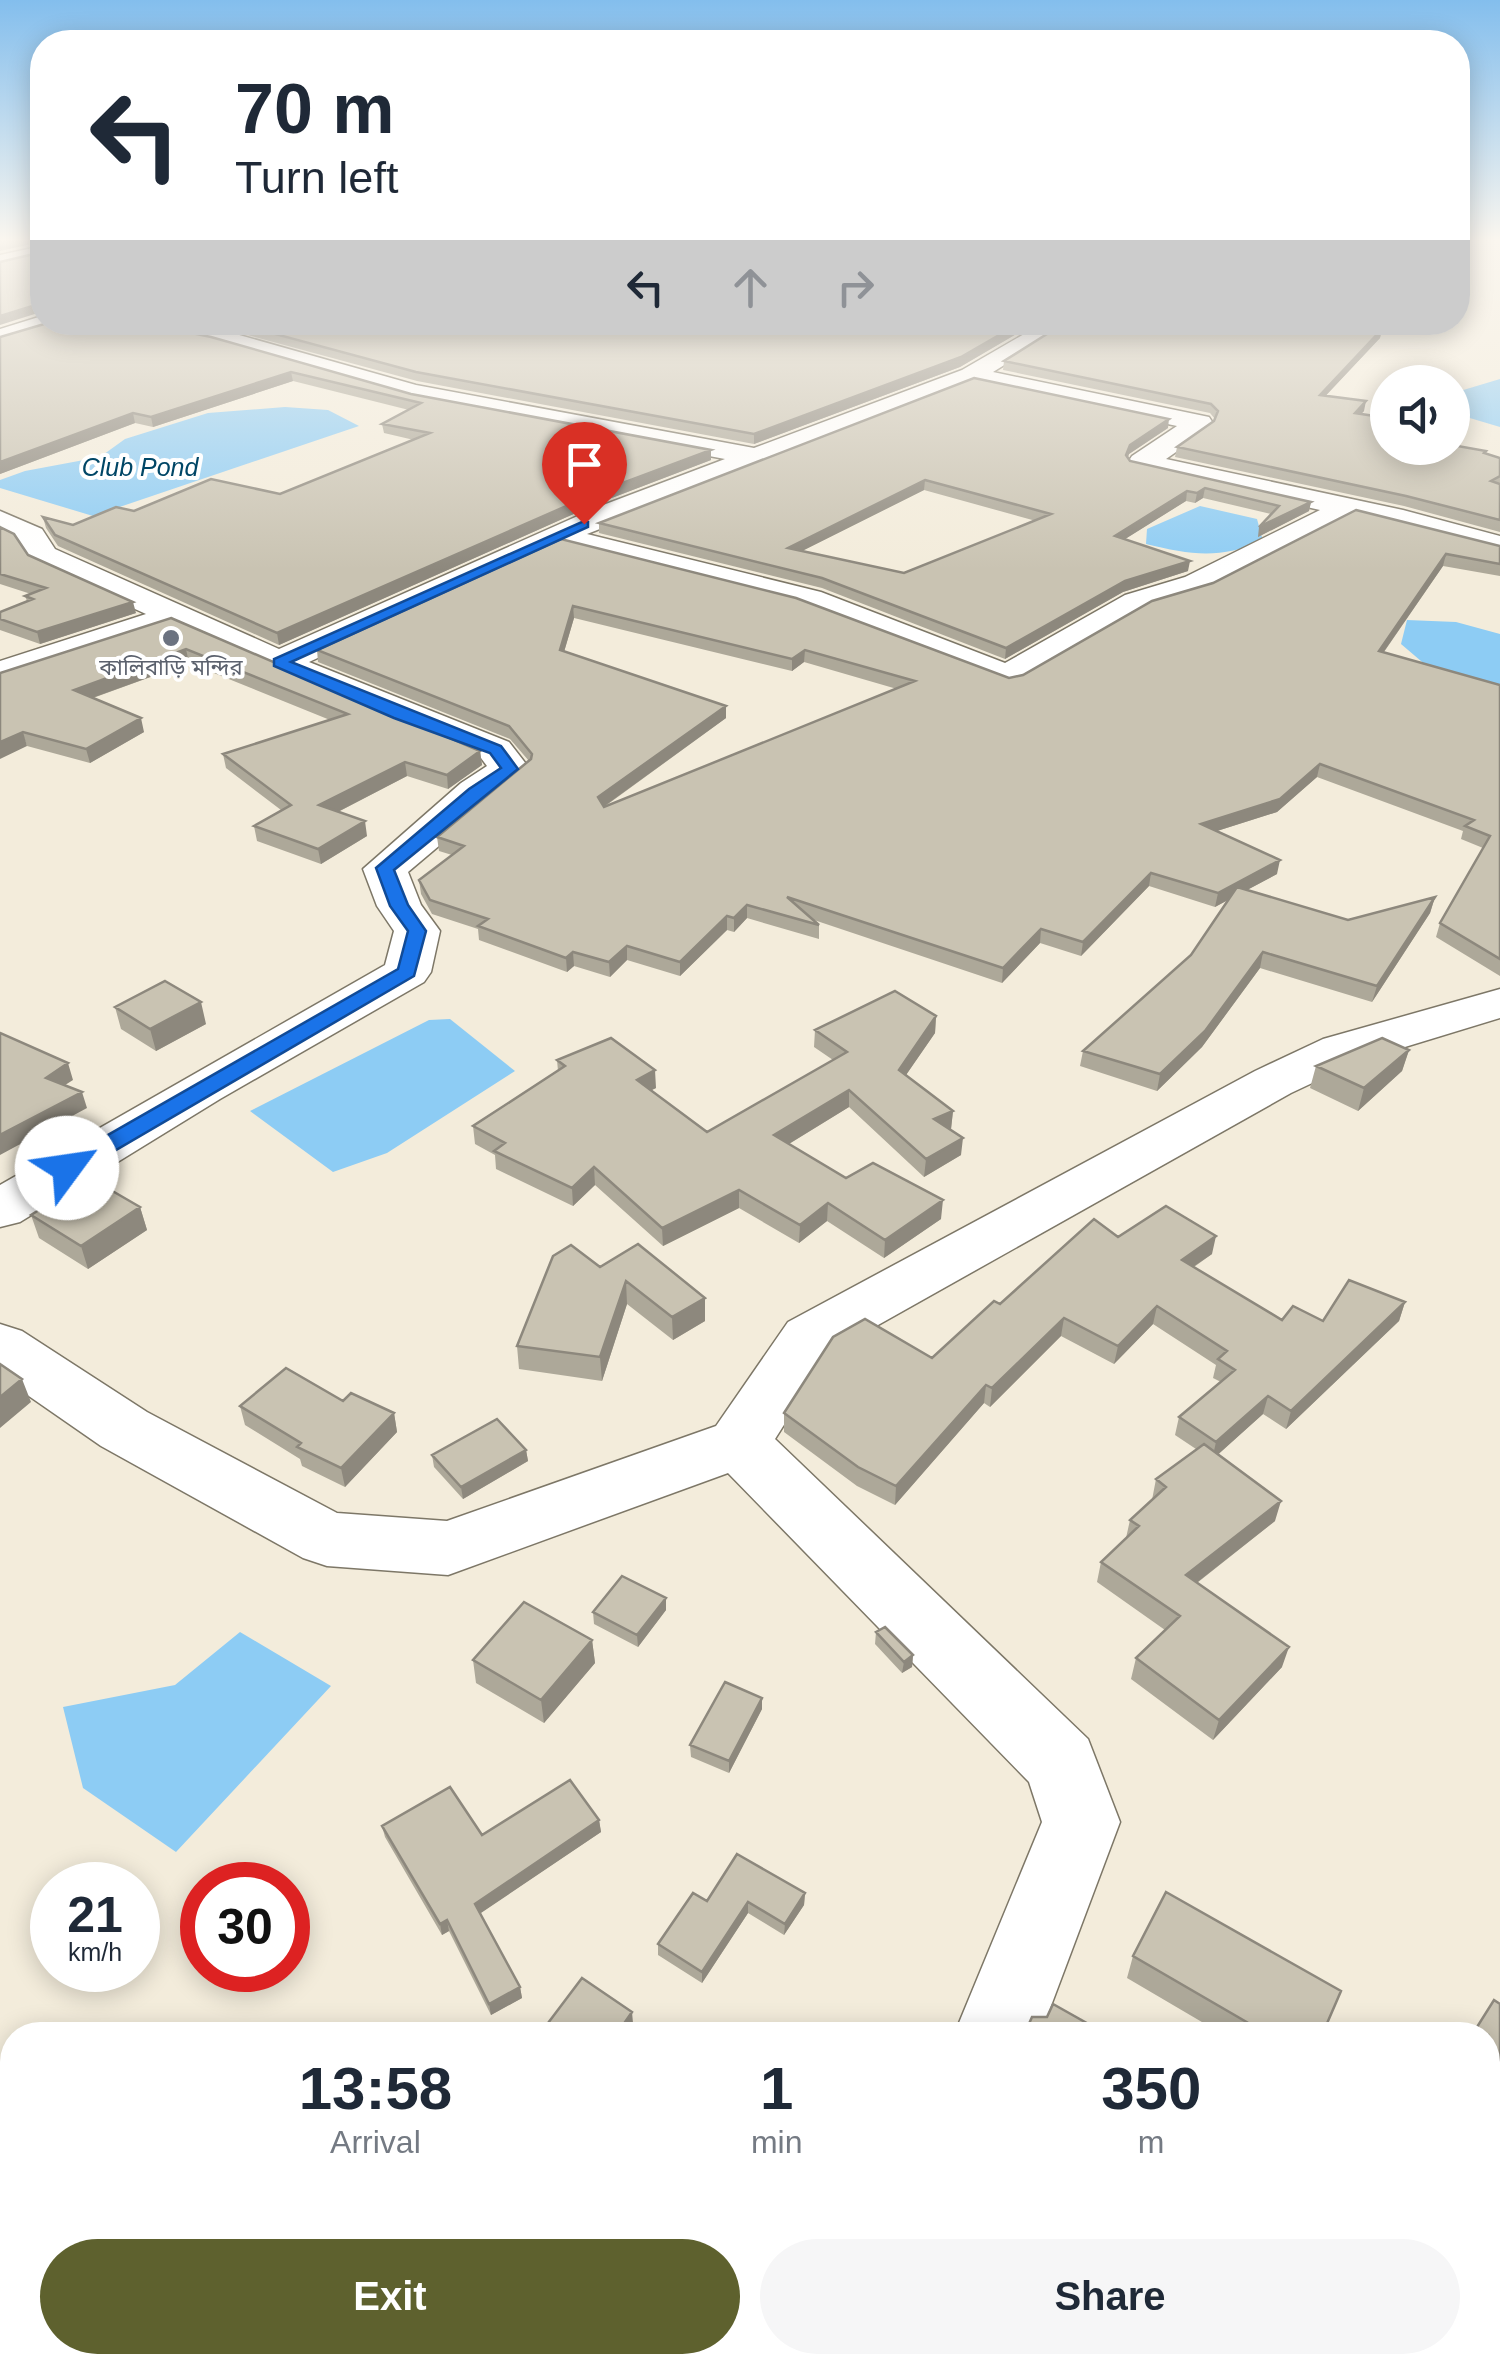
<!DOCTYPE html>
<html lang="en">
<head>
<meta charset="utf-8">
<style>
	body { margin:0; font-family:Arial,"Noto Sans Bengali",sans-serif; background:#f6f6f7; color:#1f2937; height:100vh; display:flex; flex-direction:column; font-size:38px; white-space:nowrap }
	* { box-sizing:border-box; margin:0 }
	p { font-size:32px; color:#747a83 }
	.icon { flex:none; width:55px; height:55px; fill:none; stroke:currentColor; stroke-width:2; stroke-linecap:round; stroke-linejoin:round }
	.map { position:relative; flex:1; overflow:hidden }
	.sheet { position:absolute; left:0px; top:2022px; width:1500px; height:352px; display:flex; flex-direction:column; background:#fff; border-radius:40px 40px 0 0; box-shadow:0 5px 25px #0003 }
	.sheet>* { flex:none }
	.hud { position:absolute; left:30px; top:30px; width:1440px; height:305px; border-radius:40px; box-shadow:0 5px 25px #0003; background:#fff; color:#1f2937; overflow:hidden }
	.buttons { position:absolute; left:1370px; top:365px; display:grid; gap:20px }
	.buttons a { display:grid; place-items:center; width:100px; height:100px; border-radius:50%; background:#fff; box-shadow:0 5px 25px #0003; font-size:50px }
	.speed { position:absolute; left:30px; top:1862px; display:flex; gap:20px; font-size:50px; font-weight:700; text-align:center }
	.speed>* { display:grid; place-content:center; width:130px; height:130px; border-radius:50%; background:#fff; box-shadow:0 5px 25px #0003; line-height:1 }
	.speed small { font-size:25px; font-weight:400 }
	.speed .limit { border:15px solid #d22; background:#fff; color:#111 }
	.pin { position:absolute; display:grid; place-items:center; width:85px; height:85px; color:#fff; margin:-102px -42px; border-radius:50% 50% 50% 0; rotate:-45deg; box-shadow:0 0 10px #0007 }
	.pin .icon { rotate:45deg }
	.me { position:absolute; width:110px; margin:-55px; rotate:59deg; stroke-linejoin:round; filter:drop-shadow(0 0 8px #0008) }
	.turn { display:flex; align-items:center; gap:35px; height:210px; padding:0 40px; font-size:45px }
	.turn .icon { width:130px; height:130px; stroke-width:2.5 }
	.turn b { display:block; font-size:70px; line-height:85px }
	.lanes { display:flex; align-items:center; height:95px; padding:0 40px; background:#0003; justify-content:center; gap:50px; direction:ltr }
	.lanes .off { opacity:.35 }
	.eta { display:flex; justify-content:space-evenly; align-items:center; height:170px; text-align:center }
	.eta b { font-size:60px; font-weight:700; line-height:70px }
	.cta { display:flex; gap:20px; margin-top:auto; padding:20px 40px }
	.cta a { flex:1; height:115px; border-radius:60px; background:#5e612e; color:#fff; font-size:40px; font-weight:700; line-height:115px; text-align:center }
	.cta a+a { background:#f6f6f7; color:#1f2937 }
	.map>svg:first-child { display:block }
	.water { fill:#8dccf4 }
	.lines { fill:none; stroke-linecap:round; stroke-linejoin:round }
	.minor-casing { stroke:#7d7767; stroke-width:3 }
	.minor { fill:#fff; fill-rule:evenodd }
	.wall { fill:#ada899; fill-rule:evenodd }
	.shaded-wall { fill:#8d887d }
	.building { fill:#c9c3b2; stroke:#8d887d; stroke-width:2.5; fill-rule:evenodd }
	.route { fill:#1a73e8; stroke:#114b97; stroke-width:2.5 }
	.worship-dot { fill:#6b7280; stroke:#fff; stroke-width:4 }
	.labels { text-anchor:middle; dominant-baseline:central; stroke-width:8; stroke-linejoin:round; paint-order:stroke }
	.far-worship-label { font-size:22px; fill:#5b616d; stroke:#fff }
	.far-water-label { font-size:25px; font-style:italic; fill:#004666; stroke:#fff }
</style>
</head>
<body>
<div class="map">
<svg width="1500" height="2374" viewBox="0 0 1500 2374">
	<rect width="100%" height="100%" fill="#f3ecdb"/>
	<!-- water -->
	<path class="water" d="M1500 379V427L1453 413V400L1460 391Z
		M285 407 328 410 359 426 93 516 0 488V480L25 471 100 457 125 439 208 413Z
		M1200 506 1257 519 1263 541C1220 559 1191 555 1146 544L1147 529Z
		M1407 620 1456 622 1500 634V694L1428 667 1401 644Z
		M450 1019 515 1071 387 1153 333 1172 250 1111 429 1020Z
		M240 1632 331 1686 176 1852 83 1788 63 1707 175 1685Z"/>
	<g class="lines">
		<!-- minor casing -->
		<g class="minor-casing">
			<path id="minor" d="M42 246V258L0 267V255Z
				M42 316V322H58L55 327 0 343V329Z
				M135 322H184L218 329 416 385 754 448 962 370 1045 322H1073L993 372 1209 417 1213 423 1209 429 1166 459 1403 510 1500 536V555L1353 517 1209 591 1149 609 1020 684 1007 687 797 606 561 546 309 662 509 742 530 769 408 872 421 905 440 931 431 972 424 982 220 1099 20 1222 0 1227V1185L385 965 394 931 377 906 363 869 461 783 487 766 481 758 174 627 0 684V661L146 614 33 563 20 542 0 532V511L42 529 55 549 279 649 598 507 725 459 413 400 214 342 138 327ZM973 383 1177 426 1132 456 1128 462 1132 468 1320 510 1185 577 1125 595 1005 663 821 592 587 534Z
				M1500 989V1018L1359 1061 1291 1093 830 1352 775 1439 1088 1739 1120 1822 1040 2035H954L1042 1822 1029 1782 728 1473 448 1575 327 1566 303 1558 101 1446 0 1376V1324L22 1331 147 1412 337 1513 447 1521 716 1426 788 1322 1255 1071 1323 1039Z
				M836 2362H934L930 2374H831Z"/>
		</g>
		<!-- minor -->
		<use href="#minor" class="minor"/>
	</g>
	<!-- wall -->
	<path class="wall" d="M51 322 411 394 711 460 596 504 279 645 58 546 46 528 43 517 73 525 134 511 280 494 414 440 384 433 382 424 409 410 293 381 153 427 135 423 0 474V337Z
		M200 322H1037L960 367 754 444 417 381Z
		M1382 329 1380 338 1326 395 1364 411 1361 414 1388 448 1485 453 1500 458V532L1404 506 1175 457 1177 447 1214 421 1215 419 1210 413 1003 370 1004 361Z
		M1168 428 1129 454 1128 457 1130 461 1311 502 1309 511 1258 537 1271 514 1203 498 1195 503 1186 501 1125 539 1188 571 1123 592 1005 659 822 588 599 533V523ZM924 490 1036 521 904 573 802 551Z
		M0 527 28 555 136 613 40 644 0 630V612L27 601 25 596 31 594 0 584Z
		M561 539 1009 678 1023 675 1152 601 1500 546V576L1443 566 1384 652 1500 685V976L1436 937 1440 923 1483 848 1461 839 1463 831 1317 777 1277 812 1217 831 1277 874 1247 890 1348 920 1435 897 1430 913 1372 1002 1260 968 1202 1047 1157 1091 1080 1066 1083 1051 1191 955 1229 899 1215 907 1149 886 1081 956 1040 943 1002 983 814 920 819 925V939L747 918 734 932 727 930 680 976 627 960 610 977 574 966 567 972 479 940 478 929 432 914 421 894 419 880 452 855 439 851 437 837 529 761 510 739 318 662 317 650ZM574 618 792 671 804 662 897 689 604 807 726 718V706L564 652Z
		M171 618 480 751 482 765 448 789 407 776 338 812 367 836 321 864 257 841 254 826 281 810 226 768 223 754 330 720 189 663 93 698 144 732 90 763 27 746 0 673Z
		M115 1007 206 1024 156 1051 121 1029Z
		M936 1016 935 1033 906 1075 953 1111 951 1129 961 1155 924 1177 849 1107 789 1144 846 1178 941 1219 884 1258 827 1221 799 1243 739 1208 663 1246 595 1185 573 1206 496 1169 495 1155 475 1144 473 1126 558 1071 557 1060 656 1088 651 1090 707 1132 833 1060 814 1047 815 1030Z
		M1409 1050 1402 1071 1358 1111 1310 1088 1316 1066Z
		M140 1207 147 1230 88 1269 39 1238 31 1215Z
		M1118 1237 1212 1254 1194 1267 1282 1320 1323 1321 1405 1302 1399 1321 1286 1429 1263 1414 1218 1454 1275 1521 1197 1583 1282 1667 1213 1740 1131 1679 1136 1658 1165 1630 1097 1582 1101 1562 1126 1538 1130 1520 1152 1500 1156 1479 1196 1449 1175 1435 1179 1417 1221 1382 1213 1378 1216 1365 1153 1324 1114 1364 1061 1336 990 1407 984 1403 895 1505 857 1486 784 1432V1413L932 1358 1000 1304Z
		M600 1267 705 1321 673 1340 627 1304 602 1381 519 1369 517 1346Z
		M343 1401 394 1413 397 1432 345 1487 302 1466 300 1459 245 1425 240 1406Z
		M526 1450 528 1461 463 1499 434 1467 432 1455Z
		M666 1610 638 1647 594 1624 593 1612Z
		M876 1632 913 1655 912 1667 902 1673 875 1644Z
		M592 1640 595 1663 544 1723 476 1683 473 1660Z
		M762 1698V1709L729 1773 691 1757 690 1745Z
		M599 1820 601 1832 480 1913 520 1987 522 1998 491 2015 449 1931 442 1935 385 1837 382 1826 482 1835Z
		M805 1893 804 1905 784 1935 748 1913 702 1983 658 1955V1944L707 1901Z
		M1133 1956 1322 2035H1224L1127 1978Z
		M1500 2004V2216L1488 2206V2035Z
		M573 2362H651L645 2374H588Z"/>
	<!-- shaded-wall -->
	<path class="shaded-wall" d="M26 237H40L41 242 0 251V243Z
		M39 304 41 312 0 325V316Z
		M1022 322H1037L960 367 754 444V434Z
		M1382 329 1380 338 1318 404 1320 395Z
		M291 372 293 381 153 427 151 417Z
		M1366 401 1364 411 1352 423 1355 413Z
		M133 413 135 423 0 474V462Z
		M1169 419 1168 428 1129 454 1125 464 1130 445Z
		M711 450V460L596 504 279 645 277 633 596 493Z
		M925 480 924 490 788 558V548Z
		M1205 488 1203 498 1195 503 1197 493Z
		M1187 491 1186 501 1114 546 1115 536Z
		M1311 502 1309 511 1258 537 1259 527Z
		M1446 554 1443 566 1376 663 1379 651Z
		M1190 561 1188 571 1123 592 1005 659 1006 648 1125 581Z
		M133 602 136 613 40 644 37 632Z
		M573 606 574 618 561 662 560 650Z
		M186 649 189 663 78 703 74 690Z
		M805 650 804 662 792 671V659Z
		M726 706V718L599 810 598 797Z
		M141 718 144 732 90 763 86 749Z
		M23 732 27 746 0 759V742Z
		M480 751 482 765 448 789 447 775Z
		M405 762 407 776 322 820 319 805Z
		M1320 764 1317 777 1277 812 1198 837 1201 824Z
		M365 821 367 836 321 864 318 849Z
		M1280 860 1277 874 1215 907 1218 893Z
		M1151 873 1149 886 1081 956 1083 942Z
		M1435 897 1430 913 1372 1002 1377 986Z
		M747 905V918L734 932V918Z
		M727 916V930L680 976V962Z
		M1041 929 1040 943 1002 983 1003 968Z
		M627 946V960L610 977 609 962Z
		M573 952 574 966 567 972 566 958Z
		M1263 952 1260 968 1202 1047 1157 1091 1160 1074Z
		M201 1002 206 1024 156 1051 150 1029Z
		M936 1016 935 1033 897 1088 899 1070Z
		M1409 1050 1402 1071 1358 1111 1364 1088Z
		M68 1063 73 1080 51 1094 46 1078Z
		M655 1070 656 1088 638 1097 637 1080Z
		M849 1090V1107L774 1153V1135Z
		M82 1092 87 1108 0 1155V1135Z
		M953 1111 951 1129 934 1119Z
		M963 1138 961 1155 924 1177 926 1159Z
		M594 1167 595 1185 573 1206 572 1188Z
		M739 1190V1208L663 1246 662 1228Z
		M943 1200 941 1219 884 1258 885 1240Z
		M828 1203 827 1221 799 1243 800 1225Z
		M140 1207 147 1230 88 1269 81 1246Z
		M1216 1236 1212 1254 1178 1277 1182 1260Z
		M626 1281 627 1304 602 1381 600 1357Z
		M705 1298V1321L673 1340 672 1317Z
		M1405 1302 1399 1321 1286 1429 1291 1411Z
		M1157 1306 1153 1324 1114 1364 1118 1346Z
		M1064 1318 1061 1336 990 1407 992 1388Z
		M22 1379 31 1402 0 1428V1397Z
		M986 1385 984 1403 895 1505 896 1486Z
		M1268 1396 1263 1414 1212 1460 1216 1442Z
		M394 1413 397 1432 345 1487 341 1468Z
		M526 1450 528 1461 463 1499 461 1487Z
		M1281 1501 1275 1521 1181 1595 1186 1575Z
		M666 1598V1610L638 1647 637 1635Z
		M592 1640 595 1663 544 1723 541 1700Z
		M1289 1647 1282 1667 1213 1740 1219 1720Z
		M913 1655 912 1667 902 1673 904 1662Z
		M762 1698V1709L729 1773V1761Z
		M599 1820 601 1832 478 1915 475 1904Z
		M805 1893 804 1905 784 1935 785 1924Z
		M748 1902V1913L702 1983V1972Z
		M447 1920 449 1931 442 1935 440 1924Z
		M520 1987 522 1998 491 2015 489 2004Z
		M632 2012 633 2023 624 2035H616Z
		M645 2362H651L645 2374H639Z"/>
	<!-- building -->
	<path class="building" d="M0 237H26L0 243Z
		M42 252V308L39 304 0 316V262Z
		M51 322H139L211 337 411 394 711 450 596 493 277 633 55 535 43 517 73 525 116 507 134 511 211 479 280 494 430 433 382 424 421 403 291 372 151 417 133 413 0 462V337Z
		M231 322H1022L961 357 754 434 416 372Z
		M1066 322H1344L1382 329 1320 395 1366 401 1355 413 1388 418V432L1386 434H1388V448H1452V445L1486 451 1484 453 1500 458V476L1491 481 1500 484V520L1406 496 1177 447 1214 421 1218 411 1211 404 1004 361Z
		M974 378 1169 419 1130 445 1126 455 1130 461 1311 502 1259 527 1279 506 1205 488 1197 493 1187 491 1115 536 1190 561 1125 581 1006 648 822 578 599 523ZM925 480 1051 514 904 573 788 548Z
		M1356 510 1500 546V564L1446 554 1379 651 1500 685V959L1440 923 1490 836 1465 826 1474 820 1320 764 1280 799 1201 824 1280 860 1218 893 1151 873 1083 942 1041 929 1003 968 787 897 819 925 747 905 734 918 727 916 680 962 627 946 609 962 573 952 566 958 478 926 488 919 430 900 419 880 464 846 437 837 531 759 532 754 509 726 317 650 561 539 796 598 1009 678 1023 675 1152 601 1213 583ZM573 606 792 659 805 650 915 681 604 807 598 797 726 706 560 650Z
		M0 527 14 534 28 555 133 602 37 632 0 619V612L33 599 25 596 46 588 0 574Z
		M171 618 480 751 447 775 405 762 319 805 365 821 318 849 254 826 291 805 223 754 348 714 186 649 74 690 141 718 86 749 23 732 0 742V673Z
		M1237 887 1348 920 1435 897 1377 986 1263 952 1205 1031 1160 1074 1083 1051 1191 955Z
		M165 981 201 1002 150 1029 115 1007Z
		M895 991 936 1016 899 1070 953 1111 934 1119 963 1138 926 1159 849 1090 774 1135 846 1178 873 1163 943 1200 885 1240 828 1203 800 1225 739 1190 662 1228 594 1167 572 1188 494 1151 505 1143 473 1126 565 1066 557 1060 611 1038 655 1070 637 1080 707 1132 847 1052 815 1030Z
		M0 1033 68 1063 46 1078 82 1092 0 1135Z
		M1382 1038 1409 1050 1364 1088 1316 1066Z
		M90 1178 140 1207 81 1246 31 1215Z
		M1166 1206 1216 1236 1182 1260 1282 1320 1293 1306 1323 1321 1349 1280 1405 1302 1291 1411 1268 1396 1216 1442 1179 1417 1235 1370 1218 1359 1227 1351 1157 1306 1118 1346 1064 1318 992 1388 986 1385 896 1486 858 1467 784 1413 833 1337 865 1319 932 1358 994 1301 1000 1304 1094 1219 1118 1237Z
		M638 1244 705 1298 672 1317 626 1281 600 1357 517 1346 553 1256 571 1245 600 1267Z
		M0 1364 22 1379 0 1397Z
		M286 1368 343 1401 351 1393 394 1413 341 1468 297 1447 301 1443 240 1406Z
		M497 1419 526 1450 461 1487 432 1455Z
		M1204 1444 1281 1501 1186 1575 1289 1647 1219 1720 1136 1658 1180 1616 1101 1562 1139 1526 1130 1520 1166 1487 1156 1479Z
		M622 1576 666 1598 637 1635 593 1612Z
		M524 1602 592 1640 541 1700 473 1660Z
		M885 1627 913 1655 904 1662 876 1632Z
		M725 1682 762 1698 729 1761 690 1745Z
		M570 1780 599 1820 475 1904 520 1987 489 2004 447 1920 440 1924 382 1826 450 1787 482 1835Z
		M737 1854 805 1893 785 1924 748 1902 702 1972 658 1944 693 1893 707 1901Z
		M1166 1892 1341 1991 1322 2035H1269L1133 1956Z
		M582 1978 632 2012 616 2035H539Z
		M1494 2000 1500 2004V2185L1488 2175V2035H1472Z
		M1053 2004 1108 2035H1024L1032 2017H1047Z
		M219 2362H237L251 2374H211Z
		M358 2362H416L420 2366 416 2374H351Z
		M584 2362H645L639 2374H599Z
		M718 2362H745L764 2374H713Z
		M820 2362H831L830 2368 856 2369 864 2374H815Z
		M1350 2362H1471L1485 2374H1343Z"/>
	<!-- sky -->
	<linearGradient id="sky" x2="0" y2="1"><stop stop-color="#83beed"/><stop offset="0.42" stop-color="#faf6ef"/><stop offset="1" stop-color="#faf6ef" stop-opacity="0"/></linearGradient>
	<rect width="1500" height="570" fill="url(#sky)"/>
	<!-- route -->
	<path class="route" d="M584 521 588 522V527L291 662 501 746 518 769 394 870 408 905 426 931 414 976 75 1174H59L56 1168 59 1163 398 969 408 931 390 906 376 868 469 789 501 768 490 753 394 718 274 666V659Z"/>
	<!-- markers -->
	<circle class="worship-dot" cx="171" cy="638" r="10"/>
	<g class="labels">
		<!-- far-worship labels -->
		<g class="far-worship-label">
			<text x="171" y="667">কালিবাড়ি মন্দির</text>
		</g>
		<!-- far-water labels -->
		<g class="far-water-label">
			<text x="140" y="467">Club Pond</text>
		</g>
	</g>
</svg>
<div class="buttons">
<a><svg class="icon" aria-label="sound" viewBox="0 0 24 24"><path d="M4 9h4l5-4v14l-5-4H4zM17 9q2 3 0 6"/></svg></a>
</div>
<div class="speed"><div>21<small>km/h</small></div><div class="limit">30</div></div>
<div class="pin" style="left:584px;top:524px;background:#d93025"><svg class="icon" aria-label="arrive" viewBox="0 0 24 24"><path d="M6 21V4h12l-3 4 3 4H6"/></svg></div>
<svg class="me" style="left:67px;top:1168px" viewBox="-20 -20 40 40"><circle r="19" fill="#fff"/><path d="M0-13L10 11 0 6-10 11z" fill="#1a73e8"/></svg>
<div class="hud">
<div class="turn"><svg class="icon" aria-label="left" viewBox="0 0 24 24"><path d="M17 20v-9H6M10 6l-5 5 5 5"/></svg><div><b>70 m</b>Turn left</div></div>
<div class="lanes"><svg class="icon" aria-label="left" viewBox="0 0 24 24"><path d="M17 20v-9H6M10 6l-5 5 5 5"/></svg><svg class="icon off" aria-label="ahead" viewBox="0 0 24 24"><path d="M12 20V5M6 11l6-6 6 6"/></svg><svg class="icon off" aria-label="right" viewBox="0 0 24 24"><path d="M7 20v-9h11M14 6l5 5-5 5"/></svg></div>
</div>
<section class="sheet">
<div class="eta">
<div><b>13:58</b><p>Arrival</p></div>
<div><b>1</b><p>min</p></div>
<div><b>350</b><p>m</p></div>
</div>
<div class="cta"><a>Exit</a><a>Share</a></div>
</section>
</div>
</body>
</html>
